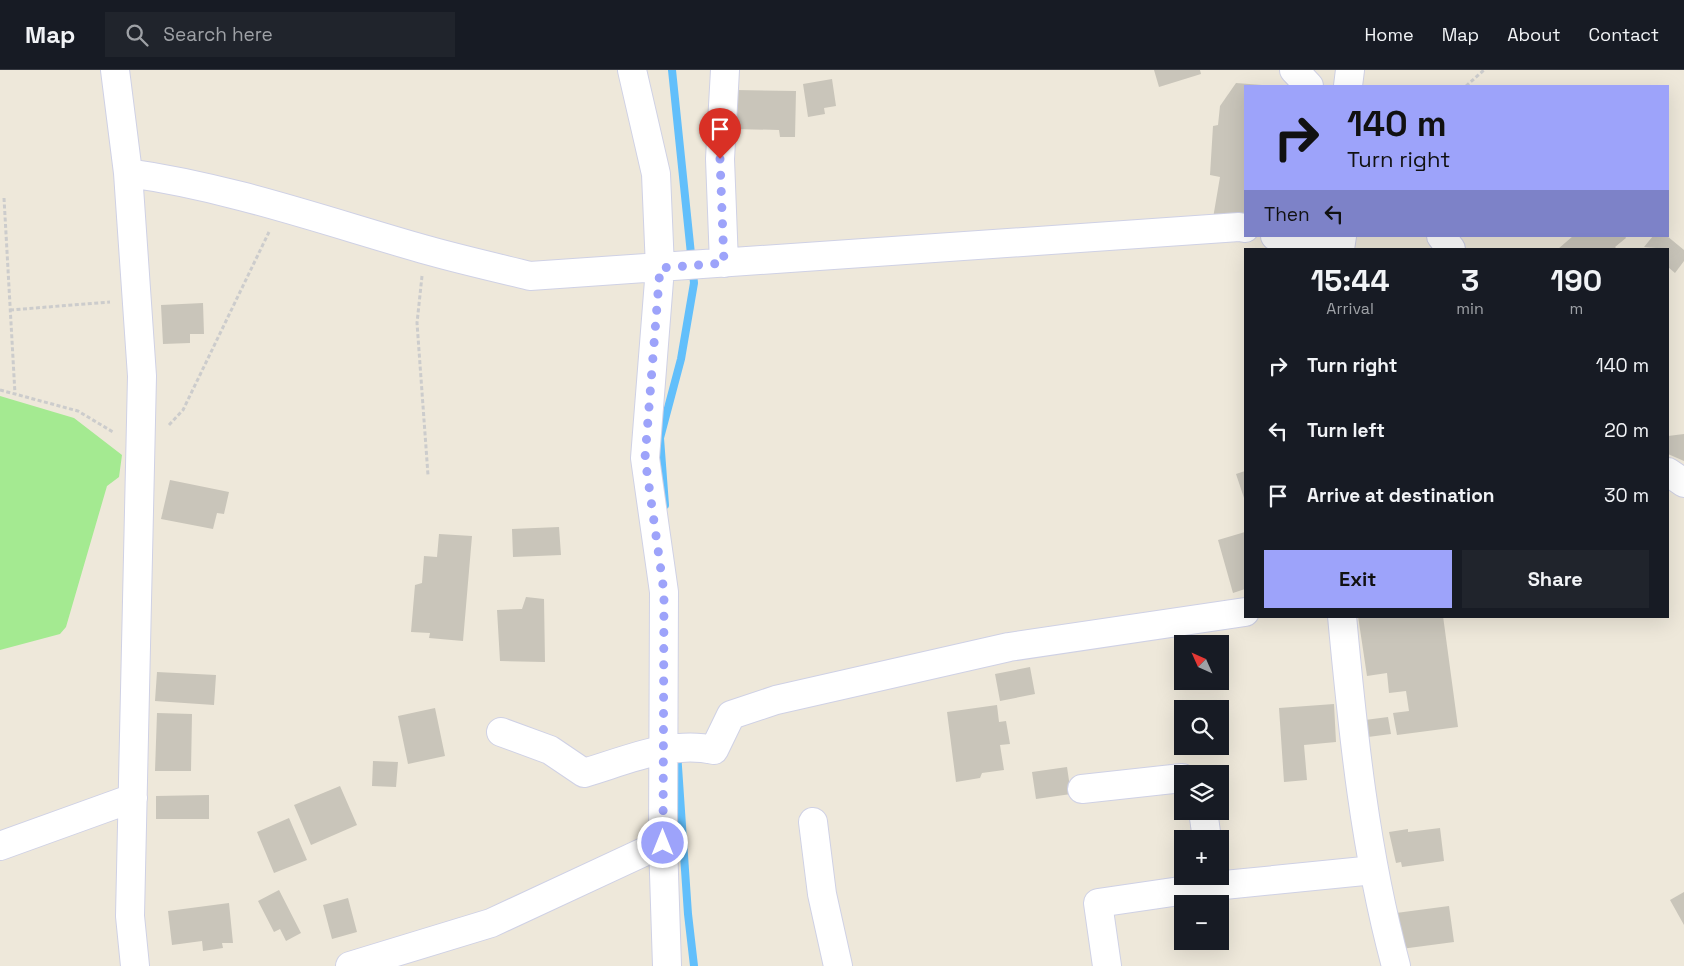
<!DOCTYPE html>
<html lang="en">
<head>
<meta charset="utf-8">
<style>
	body { margin:0; font-family:"Space Grotesk",sans-serif; background:#20242c; color:#f1f3f6; height:100vh; display:flex; flex-direction:column; font-size:19px; white-space:nowrap }
	* { box-sizing:border-box; margin:0 }
	p { font-size:16px; color:#9ea1a6 }
	.icon { flex:none; width:28px; height:28px; fill:none; stroke:currentColor; stroke-width:2; stroke-linecap:round; stroke-linejoin:round }
	.map { position:relative; flex:1; overflow:hidden }
	.drawer { position:absolute; left:1244px; top:178px; width:425px; height:370px; display:flex; flex-direction:column; background:#171b24; border-radius:0px; box-shadow:0 5px 20px #0002 }
	.drawer>* { flex:none }
	.banner { position:absolute; left:1244px; top:15px; width:425px; height:152px; border-radius:0px; box-shadow:0 5px 20px #0002; background:#9da3fa; color:#111; overflow:hidden }
	.needle { width:32px; rotate:315deg }
	.buttons { position:absolute; left:1174px; top:565px; display:grid; gap:10px }
	.buttons a { display:grid; place-items:center; width:55px; height:55px; border-radius:0px; background:#171b24; box-shadow:0 5px 20px #0002; font-size:25px }
	.pin { position:absolute; display:grid; place-items:center; width:42px; height:42px; color:#fff; margin:-51px -21px; border-radius:50% 50% 50% 0; rotate:-45deg; box-shadow:0 0 5px #0007 }
	.pin .icon { rotate:45deg }
	.me { position:absolute; width:55px; margin:-28px; rotate:0deg; stroke-linejoin:round; filter:drop-shadow(0 0 4px #0008) }
	.turn { display:flex; align-items:center; gap:18px; height:105px; padding:0 20px; font-size:22px }
	.turn .icon { width:65px; height:65px; stroke-width:2.5 }
	.turn b { display:block; font-size:35px; line-height:42px }
	.then { display:flex; align-items:center; height:48px; padding:0 20px; background:#0003; gap:10px; font-size:19px }
	.eta { display:flex; justify-content:space-evenly; align-items:center; height:85px; text-align:center }
	.eta b { font-size:30px; font-weight:700; line-height:35px }
	.primary-button { display:flex; gap:10px; margin-top:auto; padding:10px 20px }
	.primary-button a { flex:1; height:58px; border-radius:0px; background:#9da3fa; color:#111; font-size:20px; font-weight:700; line-height:58px; text-align:center }
	.primary-button a+a { background:#20242c; color:#f1f3f6 }
	ul { padding:0; list-style:none }
	li { display:flex; align-items:center; gap:15px; height:65px; padding:0 20px }
	li div { flex:1 }
	li b { display:block; font-size:19px }
	li em { font-style:normal }
	header { display:flex; align-items:center; gap:30px; box-sizing:border-box; height:70px; padding:0 25px; background:#171b24; border-bottom:1px solid #363941 }
	header strong { font-size:24px }
	nav { display:flex; gap:28px; margin-inline-start:auto; font-size:18px }
	.search { width:350px; height:45px; background:#20242c; display:flex; align-items:center; gap:12px; box-sizing:border-box; padding:0 18px; border-radius:0px; color:#9ea1a6; font-size:19px }
	.map>svg:first-child { display:block }
	.green { fill:#a4ea91 }
	.lines { fill:none; stroke-linecap:round; stroke-linejoin:round }
	.stream { stroke:#62bffb; stroke-width:8 }
	.building { fill:#c9c5ba }
	.minor-casing { stroke:#cfd1e5; stroke-width:30 }
	.path { stroke:#ccc; stroke-width:3; stroke-dasharray:4 2.5; stroke-linecap:butt }
	.minor { stroke:#fff; stroke-width:28 }
	.route { stroke:#9da3fa; stroke-width:9; stroke-dasharray:0 16.2 }
</style>
</head>
<body>
<header>
<strong>Map</strong>
<div class="search"><svg class="icon" aria-label="search" viewBox="0 0 24 24"><circle cx="10" cy="10" r="6"/><path d="M15 15l6 6"/></svg>Search here</div>
<nav><a>Home</a><a>Map</a><a>About</a><a>Contact</a></nav>
</header>
<div class="map">
<svg width="1684" height="896" viewBox="0 0 1684 896">
	<rect width="100%" height="100%" fill="#eee8da"/>
	<!-- green -->
	<path class="green" d="M0 326 74 348 122 385 119 407 107 416 66 557 60 564 0 580Z"/>
	<g class="lines">
		<!-- stream -->
		<path class="stream" d="M665 435 660 368 681 289 694 213 672 0
			M677 682 688 844 694 896"/>
	</g>
	<!-- building -->
	<path class="building" d="M1154 0H1200L1201 4 1159 17Z
		M832 9 836 36 824 38 825 44 808 47 803 14Z
		M1236 13 1274 16H1245V152L1212 154 1220 107 1210 105 1213 56 1218 55 1220 36Z
		M735 20 796 21 795 67H780L779 60 734 59Z
		M1573 166H1625L1626 168 1615 177 1617 179H1558Z
		M1653 166H1667L1684 180V191L1675 203 1668 197V179L1644 177Z
		M203 233 204 264H190V273L163 274 161 235Z
		M1684 364V391L1668 384V366Z
		M1245 401V431L1236 404Z
		M170 410 229 422 224 444 217 443 213 459 161 449Z
		M559 457 561 485 513 487 512 459Z
		M1245 462V519L1233 523 1218 470Z
		M439 464 472 466 463 571 429 568 430 563 411 562 415 515 422 513 424 486 437 487Z
		M526 527 544 529 545 592 500 591 497 540 522 539Z
		M1358 546H1443L1458 657 1397 665 1393 643 1409 641 1406 621 1389 623 1387 603 1367 606Z
		M1030 597 1035 624 1000 631 995 604Z
		M157 602 216 605 214 635 155 631Z
		M1334 634 1336 672 1304 675 1307 710 1284 712 1279 638Z
		M997 635 999 652 1006 651 1010 674 1000 675 1004 700 982 703 980 708 956 712 947 642Z
		M435 638 445 686 408 694 398 646Z
		M157 643 192 644 191 701H155Z
		M1388 647 1391 664 1368 667 1365 650Z
		M373 691 398 692 396 717 372 716Z
		M1067 697 1071 724 1036 729 1032 702Z
		M340 716 357 755 311 775 294 735Z
		M209 725V749H156V726Z
		M289 748 307 790 274 803 257 762Z
		M1440 758 1444 791 1402 797 1401 792 1396 793 1389 762 1408 759V762Z
		M279 820 301 863 286 871 280 859 274 862 258 831Z
		M1684 822V855L1670 830Z
		M348 828 357 862 332 869 323 835Z
		M229 833 233 873H222L223 878 203 881 202 871 172 875 168 841Z
		M1449 836 1454 872 1401 879 1396 843Z"/>
	<g class="lines">
		<!-- minor casing -->
		<g class="minor-casing">
			<path id="minor" d="M115 0 128 103 142 306 130 846 135 896
				M632 0 656 104 660 198 645 388 664 522 663 773 667 896
				M1294 0 1309 16
				M1348 16 1350 0
				M128 103C229 117 325 151 423 179 458 189 494 197 530 206L1239 157 1245 158
				M1275 166 1324 179
				M1441 166 1451 179
				M1340 179 1342 166
				M724 193 720 89 725 0
				M1668 402 1684 413
				M1342 546C1353 664 1365 782 1396 896
				M501 662 550 680 584 703C625 691 671 670 714 680L731 645 776 630 1009 577 1245 542
				M1082 719 1182 708
				M1203 741 1207 769
				M813 752 822 824 838 896
				M0 776 133 728
				M1213 806 1214 816 1374 800
				M350 896 491 853 663 773
				M1107 896 1098 833 1214 816"/>
		</g>
		<!-- path -->
		<path class="path" d="M1466 16 1484 0
			M4 128 15 324
			M422 206 417 253 428 405
			M10 240 110 232
			M0 320 78 341 113 362
			M169 355 183 340 269 162"/>
		<!-- minor -->
		<use href="#minor" class="minor"/>
	</g>
	<g class="lines">
		<!-- route -->
		<path class="route" d="M663 773 664 522 645 388 660 198 724 193 720 89"/>
	</g>
</svg>
<div class="buttons">
<a><svg class="needle" viewBox="-14 -14 28 28"><path d="M0-13l5 13h-10z" fill="#e53935"/><path d="M0 13l5-13h-10z" fill="#9ea1a6"/></svg></a>
<a><svg class="icon" aria-label="search" viewBox="0 0 24 24"><circle cx="10" cy="10" r="6"/><path d="M15 15l6 6"/></svg></a>
<a><svg class="icon" aria-label="layers" viewBox="0 0 24 24"><path d="M12 4l9 5-9 5-9-5zM3 14l9 5 9-5"/></svg></a>
<a>+</a>
<a>−</a>
</div>
<div class="pin" style="left:720px;top:89px;background:#d93025"><svg class="icon" aria-label="arrive" viewBox="0 0 24 24"><path d="M6 21V4h12l-3 4 3 4H6"/></svg></div>
<svg class="me" style="left:663px;top:773px" viewBox="-20 -20 40 40"><circle r="17" fill="#9da3fa" stroke="#fff" stroke-width="3"/><path d="M0-11L8 9 0 5-8 9z" fill="#fff"/></svg>
<div class="banner">
<div class="turn"><svg class="icon" aria-label="right" viewBox="0 0 24 24"><path d="M7 20v-9h11M14 6l5 5-5 5"/></svg><div><b>140 m</b>Turn right</div></div>
<div class="then">Then<svg class="icon" aria-label="left" viewBox="0 0 24 24"><path d="M17 20v-9H6M10 6l-5 5 5 5"/></svg></div>
</div>
<section class="drawer">
<div class="eta">
<div><b>15:44</b><p>Arrival</p></div>
<div><b>3</b><p>min</p></div>
<div><b>190</b><p>m</p></div>
</div>
<ul>
<li><svg class="icon" aria-label="right" viewBox="0 0 24 24"><path d="M7 20v-9h11M14 6l5 5-5 5"/></svg><div><b>Turn right</b></div><em>140 m</em></li>
<li><svg class="icon" aria-label="left" viewBox="0 0 24 24"><path d="M17 20v-9H6M10 6l-5 5 5 5"/></svg><div><b>Turn left</b></div><em>20 m</em></li>
<li><svg class="icon" aria-label="arrive" viewBox="0 0 24 24"><path d="M6 21V4h12l-3 4 3 4H6"/></svg><div><b>Arrive at destination</b></div><em>30 m</em></li>
</ul>
<div class="primary-button"><a>Exit</a><a>Share</a></div>
</section>
</div>
</body>
</html>
